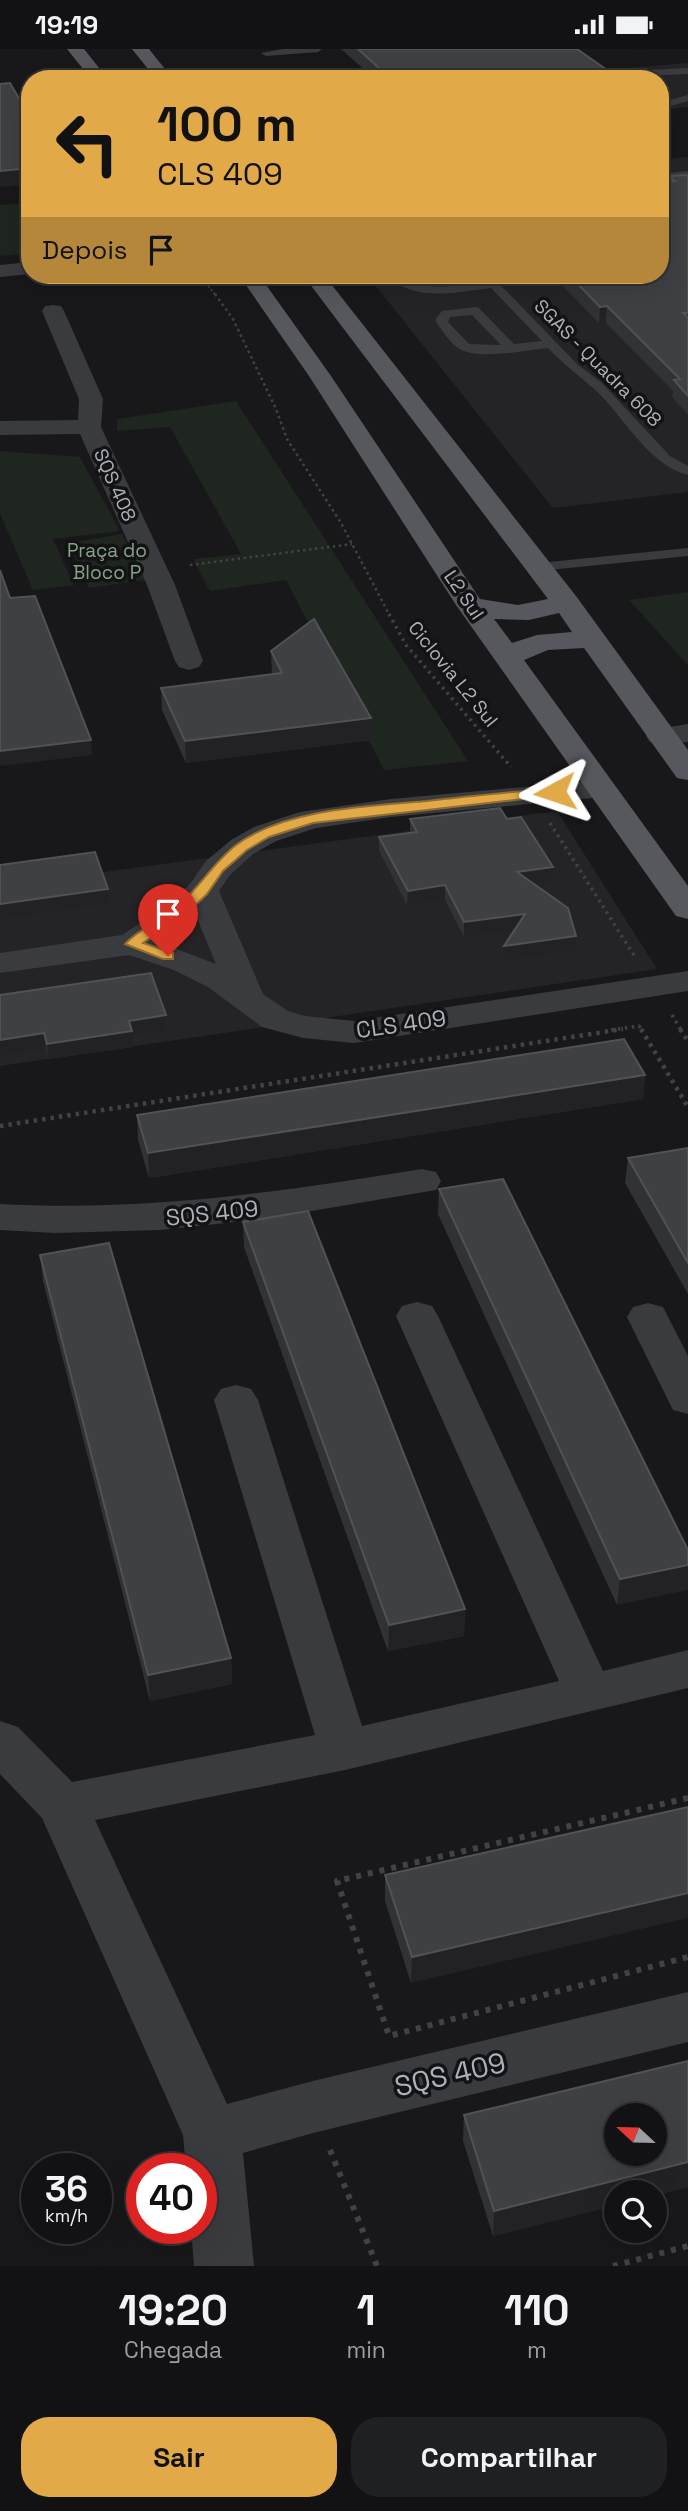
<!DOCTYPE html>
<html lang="pt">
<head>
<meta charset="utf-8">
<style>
	body { margin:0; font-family:"Space Grotesk",sans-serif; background:#1f2022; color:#f1f3f6; height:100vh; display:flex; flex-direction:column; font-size:26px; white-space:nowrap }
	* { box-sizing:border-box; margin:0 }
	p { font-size:23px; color:#9c9ea0 }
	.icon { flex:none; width:38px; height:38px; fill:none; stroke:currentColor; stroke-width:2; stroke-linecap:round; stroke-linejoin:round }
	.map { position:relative; height:2217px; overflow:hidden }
	.sheet { display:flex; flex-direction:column; background:#121214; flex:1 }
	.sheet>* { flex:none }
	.banner { position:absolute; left:21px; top:21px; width:648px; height:214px; border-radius:28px; box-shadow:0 7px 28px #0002,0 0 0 2px #313234; background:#e2a949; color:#111; overflow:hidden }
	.needle { width:46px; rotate:292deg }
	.fabs { position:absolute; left:604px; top:2054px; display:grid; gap:14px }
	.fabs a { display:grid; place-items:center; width:63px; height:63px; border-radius:50%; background:#121214; box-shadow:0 7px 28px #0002,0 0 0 2px #313234; font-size:35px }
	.speed { position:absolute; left:21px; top:2104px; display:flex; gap:14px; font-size:35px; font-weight:700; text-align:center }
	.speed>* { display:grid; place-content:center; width:91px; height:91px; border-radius:50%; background:#121214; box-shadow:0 7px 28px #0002,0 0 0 2px #313234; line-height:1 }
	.speed small { font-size:18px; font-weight:400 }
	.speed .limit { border:10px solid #d22; background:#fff; color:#111 }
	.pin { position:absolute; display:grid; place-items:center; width:60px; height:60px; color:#fff; margin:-72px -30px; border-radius:50% 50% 50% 0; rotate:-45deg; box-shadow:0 0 7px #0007 }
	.pin .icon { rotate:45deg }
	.me { position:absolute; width:77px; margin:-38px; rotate:265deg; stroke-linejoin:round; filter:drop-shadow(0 0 5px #0008) }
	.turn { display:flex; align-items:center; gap:24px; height:147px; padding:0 21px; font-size:32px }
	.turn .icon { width:91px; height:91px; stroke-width:2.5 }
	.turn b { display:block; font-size:49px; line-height:60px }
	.then { display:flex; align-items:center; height:66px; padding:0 21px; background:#0003; gap:14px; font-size:26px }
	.eta { display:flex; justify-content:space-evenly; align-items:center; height:119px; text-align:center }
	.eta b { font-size:42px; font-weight:700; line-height:49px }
	.button { display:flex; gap:14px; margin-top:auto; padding:14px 21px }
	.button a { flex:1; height:80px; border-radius:28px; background:#e2a949; color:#111; font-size:28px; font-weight:700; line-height:80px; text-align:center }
	.button a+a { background:#1f2022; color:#f1f3f6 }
	.status { display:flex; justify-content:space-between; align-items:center; height:49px; padding:0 35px; background:#121214; direction:ltr }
	.status svg { height:19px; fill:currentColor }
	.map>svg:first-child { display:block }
	.built { fill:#242427 }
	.green { fill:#1f251f }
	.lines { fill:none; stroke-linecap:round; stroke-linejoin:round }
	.path-far4 { stroke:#404246; stroke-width:2; stroke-dasharray:2 2.5; stroke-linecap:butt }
	.path-far3 { stroke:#404246; stroke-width:2.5; stroke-dasharray:2.5 3.5; stroke-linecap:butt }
	.path-far2 { stroke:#404246; stroke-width:3.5; stroke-dasharray:2.5 4.5; stroke-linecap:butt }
	.path-far1 { stroke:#404246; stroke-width:4.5; stroke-dasharray:3.5 5; stroke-linecap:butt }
	.path { stroke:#404246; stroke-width:6; stroke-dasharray:5 7; stroke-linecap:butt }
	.service { fill:#3a3b3f; fill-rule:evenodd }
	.minor { fill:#3a3b3f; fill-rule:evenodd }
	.tertiary { fill:#3a3b3f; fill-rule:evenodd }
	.primary { fill:#56585e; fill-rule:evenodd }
	.wall { fill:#313235 }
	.shaded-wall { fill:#222224 }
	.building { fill:#3e4043; stroke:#505256; stroke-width:2; fill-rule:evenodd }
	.route { fill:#e2a949; stroke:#936e2f; stroke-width:2 }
	.labels { text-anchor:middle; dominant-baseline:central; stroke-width:7; stroke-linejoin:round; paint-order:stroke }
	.far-street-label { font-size:19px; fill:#acb0b9; stroke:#131315 }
	.far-park-label { font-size:19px; fill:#85a286; stroke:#131315 }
	.street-label { font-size:23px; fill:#acb0b9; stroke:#131315 }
	.near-street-label { font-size:28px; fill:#acb0b9; stroke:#131315 }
</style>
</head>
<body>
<div class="status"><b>19:19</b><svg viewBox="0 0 49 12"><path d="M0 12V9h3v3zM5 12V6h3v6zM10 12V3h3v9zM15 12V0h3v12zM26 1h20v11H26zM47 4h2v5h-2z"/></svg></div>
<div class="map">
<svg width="688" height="2217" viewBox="0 0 688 2217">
	<rect width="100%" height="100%" fill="#18181a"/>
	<!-- built -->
	<path class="built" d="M688 14V58L660 61V30H498Z
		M688 108V443L553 459 367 226H660V111Z
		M557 762 657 920 0 1017V837Z"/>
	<!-- green -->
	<path class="green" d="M30 154V205L0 207V156Z
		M236 352 468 712 384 721 286 531 210 542 193 510 241 505 170 378 117 382V370Z
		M0 402 80 408 120 482 53 490 74 536 33 541 0 465Z
		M122 485 145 531 89 539 69 494Z
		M688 543V616L629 551Z"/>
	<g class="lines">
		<!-- path-far4 -->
		<path class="path-far4" d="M200 226 216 247"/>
		<!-- path-far3 -->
		<path class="path-far3" d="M215 245 233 270 276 360 287 390 341 474 390 567
			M190 516 352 495"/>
		<!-- path-far2 -->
		<path class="path-far2" d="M389 565 406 596 511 718
			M550 774 635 908
			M672 966 681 981
			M611 981 639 977 642 981"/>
		<!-- path-far1 -->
		<path class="path-far1" d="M641 980 688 1058
			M680 980 688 992
			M0 1077 623 980"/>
		<!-- path -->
		<path class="path" d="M688 1749 337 1832 389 1987 688 1908
			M330 2101 377 2217
			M613 2217 688 2197"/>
		<!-- service -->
		<path class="service" d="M322 0 318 3 266 7 261 4 283 0Z
			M688 19V25L643 27 645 30H608L604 26 609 23Z
			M292 24V28L289 29 233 30 237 27Z
			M688 46V52L660 60V54Z
			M688 122V128L660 131V125Z
			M388 226C401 225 407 232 419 235 440 241 464 235 485 233L479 226H491L577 315 602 334 670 407 688 417V426C646 415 624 366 593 339 577 325 562 314 548 299 525 301 477 312 458 299 449 293 442 281 436 273V269L442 262 475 258 479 259 514 295 542 292 491 239C458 243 414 254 388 226ZM472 266 501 296 469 295 448 273 450 268Z
			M688 499V507L539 522 532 518 539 514Z"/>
		<!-- minor -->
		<path class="minor" d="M30 213V225L0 228V216Z
			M53 256 61 257 64 262 103 350 101 378 175 536 203 612 199 618 189 621 179 618 175 612 147 536 80 385 0 386V372L78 371 79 350 42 262 45 257Z
			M422 1120 436 1123 441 1132 436 1141 264 1170 160 1181 55 1184 0 1181V1155C145 1163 280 1143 422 1120Z
			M417 1253 432 1257 438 1267 603 1622 688 1601V1639L345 1721 95 1771 227 2055 313 2032 688 1943V1993L313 2084 243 2104 254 2217H194L191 2179H201V2119H186L183 2086 42 1769 0 1725V1672L18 1678 72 1733 315 1686 214 1351 221 1340 236 1336 251 1340 258 1351 362 1677 559 1632 396 1267 402 1257Z
			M648 1254 663 1258 688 1307V1365L673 1361 627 1268 633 1258Z"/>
		<!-- tertiary -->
		<path class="tertiary" d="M688 675V693L661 696 650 693 646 687 650 681Z
			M601 731 612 733 617 740 612 747 391 768 316 779 276 792 253 805 230 826 219 842 263 945 288 962 305 967 354 972 688 922V942L354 994 303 989 262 978 208 938 174 921 129 906 0 924V904L122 886 168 856 190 835 206 812 231 791 254 778 300 763 391 750ZM196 867 216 915 158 893Z"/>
		<!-- primary -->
		<path class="primary" d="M67 0H84L108 30H91Z
			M132 0H149L173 30H156Z
			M239 226H259L331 327 480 550 518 556 548 550 303 226H324L576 547 688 701V731L677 729 584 599 548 601 524 611 688 837V870L676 867 456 556 309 327ZM559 564 572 583 537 586 512 594 494 570 529 571Z"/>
	</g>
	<!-- wall -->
	<path class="wall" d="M341 0H577L620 30H375Z
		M688 126V366L672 348 673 342 606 274H599L552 226H660L669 127Z
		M271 602 371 691 186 714 162 661 161 639 272 625Z
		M410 770H507L552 833 534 835 575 902 503 913 514 881 464 888 445 851 407 856 379 802V788L410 784Z
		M0 946 166 966V982L133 987V998L48 1010 46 1000 0 1007Z
		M645 1026 643 1050 149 1129 138 1091 137 1066Z
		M688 1099V1245L625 1134 628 1109Z
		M439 1140 688 1501 617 1556 438 1165Z
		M243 1173 465 1560 464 1587 388 1602 244 1198Z
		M40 1206 231 1609 232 1635 150 1652 43 1232Z
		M688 1758 411 1934 385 1852V1826Z
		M688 2012V2138L493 2187 463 2092 464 2066Z"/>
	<!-- shaded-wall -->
	<path class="shaded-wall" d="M30 119V135L0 138V122Z
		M607 257 606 274H599L600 258Z
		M371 669V691L186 714 185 692Z
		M91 691 92 706 0 717V702Z
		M553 818 552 833 516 838 517 823Z
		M445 836V851L407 856 408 842Z
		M108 840 109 854 0 870V855Z
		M525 865 524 880 464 888V873Z
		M576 887 575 902 503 913 504 897Z
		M166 966V982L133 987V998L48 1010 47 995 129 972Z
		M44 984 46 1000 0 1007V991Z
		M645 1026 643 1050 149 1129 148 1104Z
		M688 1516V1541L617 1556 620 1530Z
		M465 1560 464 1587 388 1602 389 1576Z
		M231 1609 232 1635 150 1652 148 1626Z
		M688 1844V1869L411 1934 412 1908Z
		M688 2113V2138L654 2146V2144H616V2156L493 2187 494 2162Z"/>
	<!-- building -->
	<path class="building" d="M358 0H577L620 30H391Z
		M10 34 30 68V119L0 122V35Z
		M688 126V264H683L688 269V347L674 331 680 330 607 257 600 258 569 226H660V133L675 132 669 127Z
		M0 521 10 549 35 547 91 691 0 702Z
		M314 570 371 669 185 692 161 639 282 624 271 602Z
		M500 759 507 770 521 768 553 818 517 823 568 859 576 887 504 897 525 865 464 873 445 836 408 842 379 788 417 783 410 770Z
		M95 803 108 840 0 855V816Z
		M151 924 166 966 129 972 132 982 47 995 44 984 0 991V946Z
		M624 990 645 1026 148 1104 137 1066Z
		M688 1099V1214L628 1109Z
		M503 1130 688 1501V1516L620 1530 439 1140Z
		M308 1162 465 1560 389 1576 243 1173Z
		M109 1194 231 1609 148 1626 40 1206Z
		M688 1758V1844L412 1908 385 1826Z
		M688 2012V2113L494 2162 464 2066ZM616 2067H654V2105H616Z"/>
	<!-- route -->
	<path class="route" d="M555 739 561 743 559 746 313 774 269 788 247 801 223 822 207 845 185 866 143 894 173 904V910H163L125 895C139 879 162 872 177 858 199 839 213 814 236 796 284 760 369 757 427 752 470 747 512 743 555 739Z"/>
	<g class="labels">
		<!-- far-street labels -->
		<g class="far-street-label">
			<text transform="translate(598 314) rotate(45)">SGAS - Quadra 608</text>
			<text transform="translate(115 436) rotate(66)">SQS 408</text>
			<text transform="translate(464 546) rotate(56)">L2 Sul</text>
			<text transform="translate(453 625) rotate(51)">Ciclovia L2 Sul</text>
		</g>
		<!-- far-park labels -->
		<g class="far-park-label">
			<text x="107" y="501">Praça do<tspan x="107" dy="22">Bloco P</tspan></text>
		</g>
		<!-- street labels -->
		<g class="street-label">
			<text transform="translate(401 975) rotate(-8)">CLS 409</text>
			<text transform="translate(212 1164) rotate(-6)">SQS 409</text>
		</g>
		<!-- near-street labels -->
		<g class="near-street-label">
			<text transform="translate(450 2025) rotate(-13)">SQS 409</text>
		</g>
	</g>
</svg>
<div class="fabs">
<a><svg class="needle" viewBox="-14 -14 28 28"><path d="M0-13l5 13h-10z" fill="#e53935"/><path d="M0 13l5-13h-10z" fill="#9c9ea0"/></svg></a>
<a><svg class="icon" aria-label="search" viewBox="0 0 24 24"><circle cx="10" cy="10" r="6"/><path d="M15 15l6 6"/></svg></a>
</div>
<div class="speed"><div>36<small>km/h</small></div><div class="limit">40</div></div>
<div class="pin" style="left:168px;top:907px;background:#d93025"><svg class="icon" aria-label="arrive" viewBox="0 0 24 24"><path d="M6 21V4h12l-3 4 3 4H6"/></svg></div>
<svg class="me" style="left:555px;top:743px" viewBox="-20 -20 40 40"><path d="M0-17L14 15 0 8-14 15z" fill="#e2a949" stroke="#fff" stroke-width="4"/></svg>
<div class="banner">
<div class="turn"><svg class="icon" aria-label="left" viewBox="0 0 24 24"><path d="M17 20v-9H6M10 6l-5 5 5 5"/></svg><div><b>100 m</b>CLS 409</div></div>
<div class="then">Depois<svg class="icon" aria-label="arrive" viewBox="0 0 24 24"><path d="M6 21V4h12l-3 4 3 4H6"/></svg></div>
</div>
</div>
<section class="sheet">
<div class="eta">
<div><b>19:20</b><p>Chegada</p></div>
<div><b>1</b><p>min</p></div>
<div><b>110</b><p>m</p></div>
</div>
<div class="button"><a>Sair</a><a>Compartilhar</a></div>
</section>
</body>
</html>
